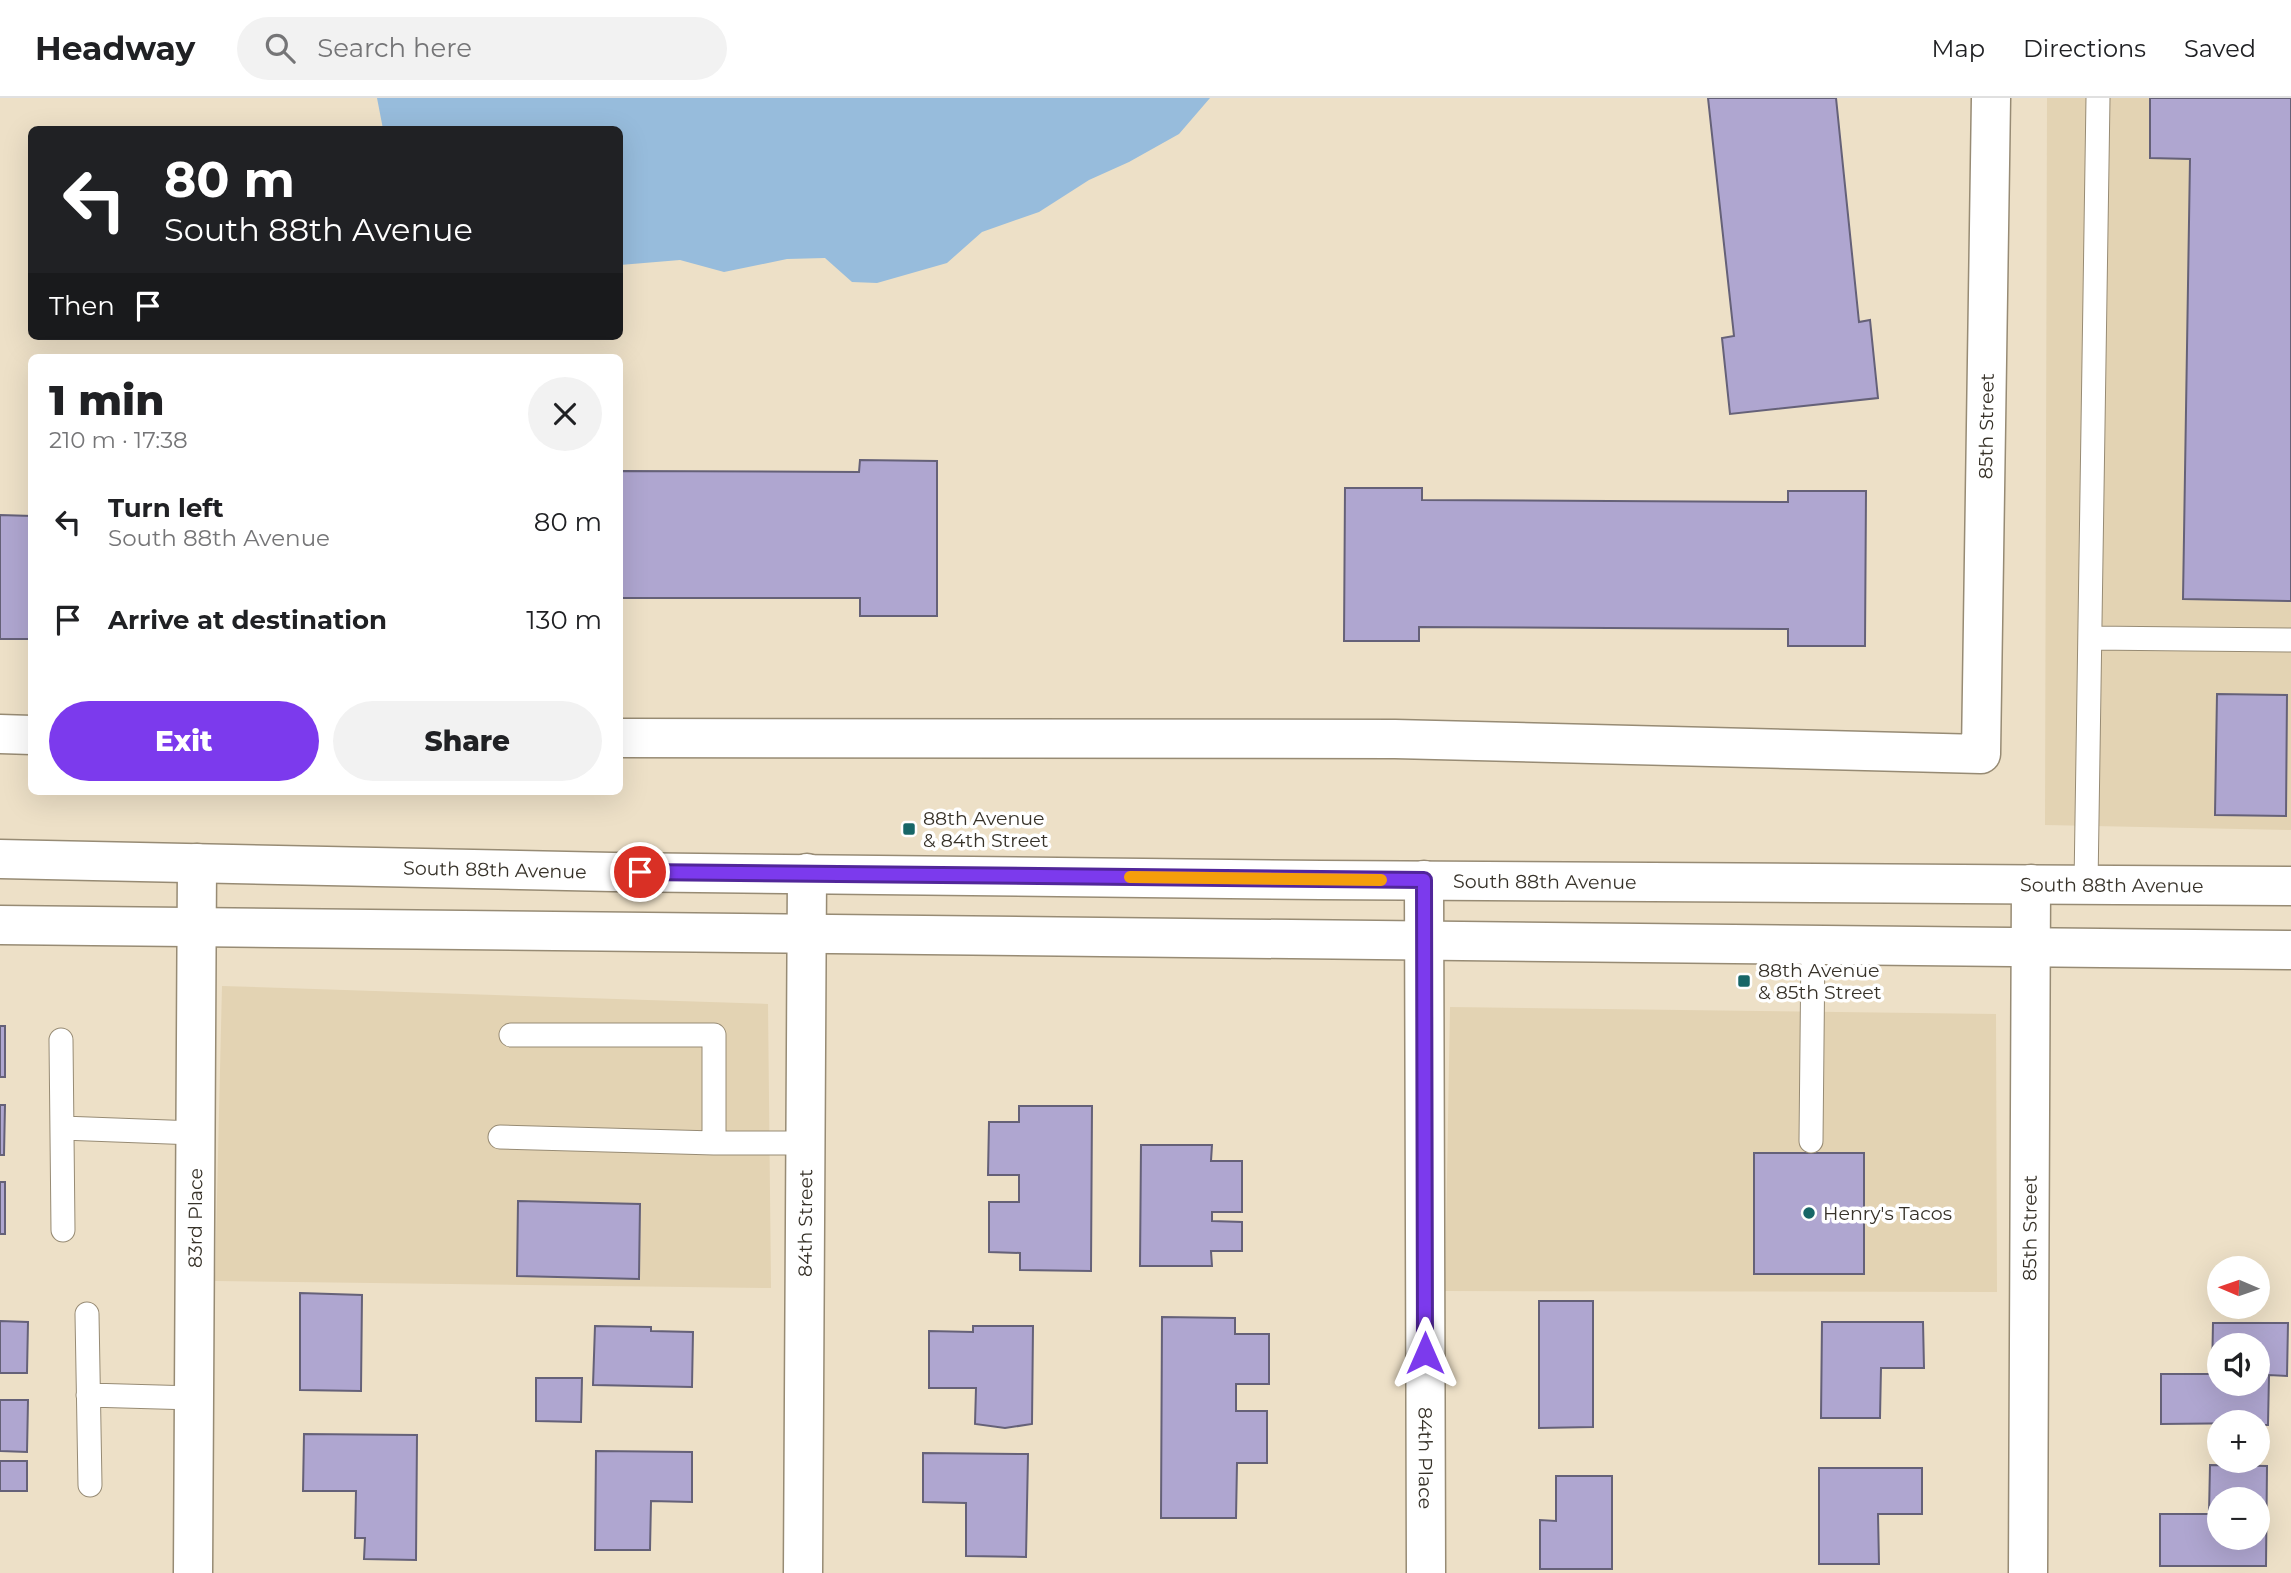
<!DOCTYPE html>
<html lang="en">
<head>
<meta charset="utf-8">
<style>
	body { margin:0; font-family:Montserrat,sans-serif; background:#f2f2f2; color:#202124; height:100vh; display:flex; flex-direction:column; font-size:26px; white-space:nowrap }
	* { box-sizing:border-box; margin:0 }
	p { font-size:23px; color:#757577 }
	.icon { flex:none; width:38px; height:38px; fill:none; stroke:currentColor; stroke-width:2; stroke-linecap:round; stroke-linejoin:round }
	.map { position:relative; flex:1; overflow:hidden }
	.sheet { position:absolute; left:28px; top:256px; width:595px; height:441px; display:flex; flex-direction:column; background:#fff; border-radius:10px; box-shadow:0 7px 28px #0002 }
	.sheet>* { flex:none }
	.hud { position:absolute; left:28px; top:28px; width:595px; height:214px; border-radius:10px; box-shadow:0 7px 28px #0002; background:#202124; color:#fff; overflow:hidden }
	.needle { width:46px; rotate:272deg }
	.fabs { position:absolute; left:2207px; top:1158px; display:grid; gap:14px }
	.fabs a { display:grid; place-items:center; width:63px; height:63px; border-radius:50%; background:#fff; box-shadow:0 7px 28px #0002; font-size:35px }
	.pin { position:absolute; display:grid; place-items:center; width:60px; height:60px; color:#fff; margin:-30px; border:4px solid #fff; border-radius:50%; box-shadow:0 2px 7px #0007 }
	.me { position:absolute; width:77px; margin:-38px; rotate:0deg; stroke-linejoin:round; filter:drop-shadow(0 0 5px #0008) }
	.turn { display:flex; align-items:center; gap:24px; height:147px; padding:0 21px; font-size:32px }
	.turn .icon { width:91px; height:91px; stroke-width:2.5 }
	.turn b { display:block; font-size:49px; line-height:60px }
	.then { display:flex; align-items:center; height:66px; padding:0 21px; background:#0003; gap:14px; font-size:26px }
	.round { display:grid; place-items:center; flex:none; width:74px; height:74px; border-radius:37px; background:#f2f2f2 }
	.headline { display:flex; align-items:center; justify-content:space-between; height:119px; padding:0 21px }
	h1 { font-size:42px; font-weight:800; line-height:52px }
	.primary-button { display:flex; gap:14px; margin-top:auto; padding:14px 21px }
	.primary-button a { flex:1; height:80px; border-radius:42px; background:#7c3aed; color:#fff; font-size:28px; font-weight:800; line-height:80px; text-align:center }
	.primary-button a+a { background:#f2f2f2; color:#202124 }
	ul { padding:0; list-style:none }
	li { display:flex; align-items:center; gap:21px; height:98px; padding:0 21px }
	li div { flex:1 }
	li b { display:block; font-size:26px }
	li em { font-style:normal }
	header { display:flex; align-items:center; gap:42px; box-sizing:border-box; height:98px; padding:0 35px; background:#fff; border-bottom:2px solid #e0e0e0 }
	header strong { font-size:33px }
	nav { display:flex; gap:38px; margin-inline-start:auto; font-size:24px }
	.search { width:490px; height:63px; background:#f2f2f2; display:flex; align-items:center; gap:18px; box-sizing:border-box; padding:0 24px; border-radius:38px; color:#757577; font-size:26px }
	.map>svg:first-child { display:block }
	.built { fill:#e3d3b3 }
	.water { fill:#97bcdc }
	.building { fill:#afa6d0; stroke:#656178; stroke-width:2; fill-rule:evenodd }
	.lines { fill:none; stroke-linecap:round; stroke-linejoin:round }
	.service-casing { stroke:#978b74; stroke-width:25 }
	.minor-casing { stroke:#978b74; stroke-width:41 }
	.tertiary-casing { stroke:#978b74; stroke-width:41 }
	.service { stroke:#fff; stroke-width:23 }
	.minor { stroke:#fff; stroke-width:38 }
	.tertiary { stroke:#fff; stroke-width:38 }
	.route-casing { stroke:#51269a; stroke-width:18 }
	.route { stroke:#7c3aed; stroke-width:12 }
	.slow { stroke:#f59e0b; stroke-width:12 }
	.poi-dot { fill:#176667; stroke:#fff; stroke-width:2.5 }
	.labels { text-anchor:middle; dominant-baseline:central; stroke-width:7; stroke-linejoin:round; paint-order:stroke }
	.street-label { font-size:19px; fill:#373229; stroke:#fff }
	.poi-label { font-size:19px; fill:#373229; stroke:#fff; text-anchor:start }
</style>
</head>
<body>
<header>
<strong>Headway</strong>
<div class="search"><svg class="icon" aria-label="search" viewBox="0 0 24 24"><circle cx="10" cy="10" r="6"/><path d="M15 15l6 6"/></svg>Search here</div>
<nav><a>Map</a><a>Directions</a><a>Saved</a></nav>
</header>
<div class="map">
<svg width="2291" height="1475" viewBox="0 0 2291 1475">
	<rect width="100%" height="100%" fill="#ede0c7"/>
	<!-- built -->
	<path class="built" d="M2047 0H2291V732L2045 727Z
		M222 888 768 906 771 1190 215 1183Z
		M1450 909 1996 916 1997 1194 1445 1193Z"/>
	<!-- water -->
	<path class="water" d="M377 0H1210L1179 36 1129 64 1089 82 1039 114 982 134 947 165 877 185 852 184 825 160 787 161 724 174 680 162 620 167V32L383 31Z"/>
	<!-- building -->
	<path class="building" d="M1708 0H1836L1859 224 1870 222 1878 300 1730 316 1722 240 1734 238Z
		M2150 0H2291V503L2183 501 2190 61 2150 60Z
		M860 362 937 363V518H860V500H620V373L859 374Z
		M1345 390H1422V402L1788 404V393H1866L1865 548H1788V531L1419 529V543H1344Z
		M0 417 32 418V541H0Z
		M2217 596 2287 597 2286 718 2215 717Z
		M0 928H5V979H0Z
		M0 1007H5L4 1057H0Z
		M1019 1008H1092L1091 1173 1020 1172V1155L989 1154V1104H1019V1077H988L989 1024H1019Z
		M1141 1047H1212L1211 1063H1242V1114H1212V1123L1242 1124V1153H1211L1212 1168H1140Z
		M1754 1055H1864V1176H1754Z
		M0 1084H5V1136H0Z
		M518 1103 640 1106 639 1181 517 1178Z
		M300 1195 362 1197 361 1293 300 1292Z
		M1539 1203H1593V1329L1539 1330Z
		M1162 1219 1235 1220V1236H1269V1286H1236V1313H1267V1365H1237L1236 1420H1161Z
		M0 1223 28 1224 27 1275H0Z
		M1822 1224H1923L1924 1270H1881L1880 1320H1821Z
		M2213 1225H2288L2287 1278 2269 1277 2268 1327H2258V1325L2161 1326V1276H2212ZM2219 1248H2258V1286H2219Z
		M595 1228 651 1229V1233L693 1234 692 1289 593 1287Z
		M973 1228H1033L1032 1326 1005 1330 975 1326 976 1290H929V1233L973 1234Z
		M536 1280H582L581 1324 536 1323Z
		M0 1302H28L27 1354 0 1353Z
		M304 1336 417 1337 416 1462 364 1461 365 1440H355L356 1393H303Z
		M596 1353 692 1354V1404L651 1403 650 1452H595Z
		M923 1355 1028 1356 1026 1459 966 1458V1405L923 1404Z
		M0 1363H27V1393H0Z
		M2210 1367 2267 1368 2266 1468H2160V1416H2209ZM2219 1402H2258V1440H2219Z
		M1819 1370H1922V1416H1878L1879 1466H1819Z
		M1556 1378H1612V1471H1540V1422L1556 1423Z"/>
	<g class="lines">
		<!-- service casing -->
		<g class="service-casing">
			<path id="service" d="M2091 540 2291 542
				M2086 787 2098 0
				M511 937H714V1045H805
				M61 942 63 1132
				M62 1030 195 1035
				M500 1039 714 1045
				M1811 1043 1813 847
				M87 1216 90 1387
				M88 1297 194 1300"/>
		</g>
		<!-- minor casing -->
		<g class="minor-casing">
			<g id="minor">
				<path d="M0 636 32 637"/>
				<path id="s1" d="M620 640 1395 641 1981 656 1991 0"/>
				<path id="s2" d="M1424 782 1426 1475"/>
				<path id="s3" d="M193 1475 197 765"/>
				<path id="s4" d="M803 1475 807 775"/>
				<path id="s5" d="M2028 1475 2031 786"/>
			</g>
		</g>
		<!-- tertiary casing -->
		<g class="tertiary-casing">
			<g id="tertiary">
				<path id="s6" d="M0 761 613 774 1321 782 2291 788"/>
				<path d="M0 827 2291 852"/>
			</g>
		</g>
		<!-- service -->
		<use href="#service" class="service"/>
		<!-- minor -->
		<use href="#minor" class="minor"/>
		<!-- tertiary -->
		<use href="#tertiary" class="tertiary"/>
	</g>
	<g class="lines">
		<!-- route casing -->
		<g class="route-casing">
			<path id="route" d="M640 774 1424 782 1425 1255"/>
		</g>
		<!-- route -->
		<use href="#route" class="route"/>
		<!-- slow -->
		<path class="slow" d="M1130 779 1381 782"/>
	</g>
	<!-- markers -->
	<g class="poi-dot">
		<rect x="902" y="724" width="14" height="14" rx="3.5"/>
		<rect x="1737" y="876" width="14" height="14" rx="3.5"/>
		<circle cx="1809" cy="1115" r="7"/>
	</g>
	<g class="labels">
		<!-- street labels -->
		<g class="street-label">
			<text stroke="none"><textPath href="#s1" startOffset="1689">85th Street</textPath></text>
			<text stroke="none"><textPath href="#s6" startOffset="495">South 88th Avenue</textPath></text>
			<text stroke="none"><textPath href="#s6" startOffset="1545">South 88th Avenue</textPath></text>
			<text stroke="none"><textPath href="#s6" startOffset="2112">South 88th Avenue</textPath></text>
			<text stroke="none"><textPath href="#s3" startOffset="355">83rd Place</textPath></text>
			<text stroke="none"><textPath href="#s4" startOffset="350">84th Street</textPath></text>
			<text stroke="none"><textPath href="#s5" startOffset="345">85th Street</textPath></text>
			<text stroke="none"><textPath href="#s2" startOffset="578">84th Place</textPath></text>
		</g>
		<!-- poi labels -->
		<g class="poi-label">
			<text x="923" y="720">88th Avenue<tspan x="923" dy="22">&amp; 84th Street</tspan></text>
			<text x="1758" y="872">88th Avenue<tspan x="1758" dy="22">&amp; 85th Street</tspan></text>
			<text x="1823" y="1115">Henry's Tacos</text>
		</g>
	</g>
</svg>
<div class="fabs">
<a><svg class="needle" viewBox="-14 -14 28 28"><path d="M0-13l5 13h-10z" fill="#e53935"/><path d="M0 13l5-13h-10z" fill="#757577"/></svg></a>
<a><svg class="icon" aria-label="sound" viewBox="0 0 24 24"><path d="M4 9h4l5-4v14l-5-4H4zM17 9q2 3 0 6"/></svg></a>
<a>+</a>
<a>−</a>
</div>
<div class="pin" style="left:640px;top:774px;background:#d93025"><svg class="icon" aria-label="arrive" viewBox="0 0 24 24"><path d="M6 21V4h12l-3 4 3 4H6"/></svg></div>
<svg class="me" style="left:1425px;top:1255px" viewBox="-20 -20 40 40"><path d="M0-17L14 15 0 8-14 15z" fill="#7c3aed" stroke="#fff" stroke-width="4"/></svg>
<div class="hud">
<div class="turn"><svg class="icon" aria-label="left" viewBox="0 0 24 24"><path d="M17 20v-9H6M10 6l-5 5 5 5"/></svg><div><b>80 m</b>South 88th Avenue</div></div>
<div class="then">Then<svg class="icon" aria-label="arrive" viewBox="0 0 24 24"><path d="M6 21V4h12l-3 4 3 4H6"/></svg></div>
</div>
<section class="sheet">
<div class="headline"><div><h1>1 min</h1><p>210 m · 17:38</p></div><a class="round"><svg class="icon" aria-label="close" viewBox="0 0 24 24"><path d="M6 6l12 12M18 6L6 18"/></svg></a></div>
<ul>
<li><svg class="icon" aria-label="left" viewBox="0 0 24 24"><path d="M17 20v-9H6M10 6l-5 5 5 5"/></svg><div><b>Turn left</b><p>South 88th Avenue</p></div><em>80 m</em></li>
<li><svg class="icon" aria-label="arrive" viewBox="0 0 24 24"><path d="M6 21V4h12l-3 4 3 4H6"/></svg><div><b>Arrive at destination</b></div><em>130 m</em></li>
</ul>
<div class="primary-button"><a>Exit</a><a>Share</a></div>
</section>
</div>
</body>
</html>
